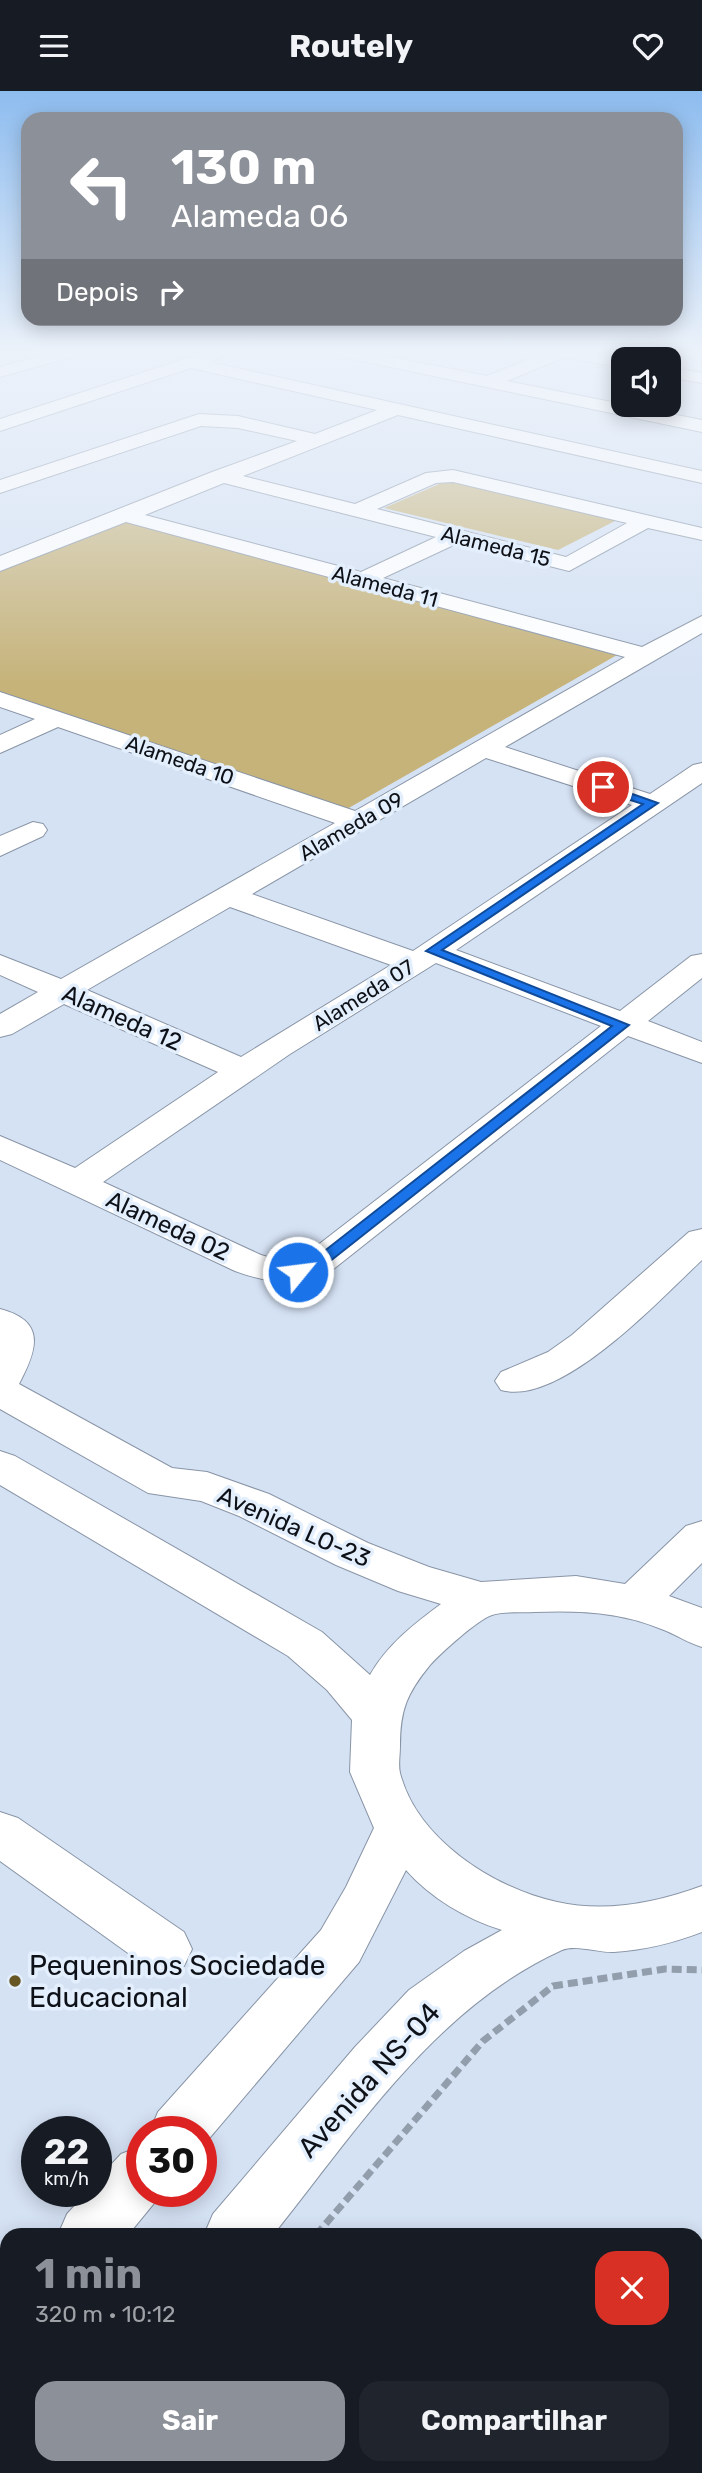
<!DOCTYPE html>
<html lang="pt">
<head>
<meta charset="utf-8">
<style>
	body { margin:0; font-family:Rubik,sans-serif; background:#20242c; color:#f1f3f6; height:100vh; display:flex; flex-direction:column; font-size:26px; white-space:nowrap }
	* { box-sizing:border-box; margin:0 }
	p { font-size:23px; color:#9ea1a6 }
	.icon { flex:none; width:38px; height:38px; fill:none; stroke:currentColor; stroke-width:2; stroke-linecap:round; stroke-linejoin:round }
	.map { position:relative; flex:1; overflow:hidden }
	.drawer { position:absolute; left:0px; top:2137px; width:704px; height:247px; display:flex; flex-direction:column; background:#171b24; border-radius:21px 21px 0 0; box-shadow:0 4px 18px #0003 }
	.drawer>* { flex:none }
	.top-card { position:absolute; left:21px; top:21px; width:662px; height:214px; border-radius:21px; box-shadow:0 4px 18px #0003; background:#8c9099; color:#fff; overflow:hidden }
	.buttons { position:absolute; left:611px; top:256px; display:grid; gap:14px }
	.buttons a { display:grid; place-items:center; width:70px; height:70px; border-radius:14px; background:#171b24; box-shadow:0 4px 18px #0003; font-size:35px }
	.speed { position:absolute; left:21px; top:2025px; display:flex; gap:14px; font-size:35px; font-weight:700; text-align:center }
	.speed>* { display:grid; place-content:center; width:91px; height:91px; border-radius:50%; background:#171b24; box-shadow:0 4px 18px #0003; line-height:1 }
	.speed small { font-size:18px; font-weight:400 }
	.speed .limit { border:10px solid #d22; background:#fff; color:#111 }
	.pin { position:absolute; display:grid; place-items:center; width:60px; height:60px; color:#fff; margin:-30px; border:4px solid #fff; border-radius:50%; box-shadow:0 2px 7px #0007 }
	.me { position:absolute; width:77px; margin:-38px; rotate:61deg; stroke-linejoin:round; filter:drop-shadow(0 0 5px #0008) }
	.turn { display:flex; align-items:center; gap:24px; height:147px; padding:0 35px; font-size:32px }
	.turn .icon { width:91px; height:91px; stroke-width:2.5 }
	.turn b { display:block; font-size:49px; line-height:60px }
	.then { display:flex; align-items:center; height:66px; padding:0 35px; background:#0003; gap:14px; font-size:26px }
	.round { display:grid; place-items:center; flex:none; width:74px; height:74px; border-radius:21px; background:#20242c }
	.head { display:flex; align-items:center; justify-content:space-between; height:119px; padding:0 35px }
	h1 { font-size:42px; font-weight:700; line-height:52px; color:#8c9099 }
	.button { display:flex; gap:14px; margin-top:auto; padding:14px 35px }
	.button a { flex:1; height:80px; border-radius:21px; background:#8c9099; color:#fff; font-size:28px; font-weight:700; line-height:80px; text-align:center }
	.button a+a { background:#20242c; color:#f1f3f6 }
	header { display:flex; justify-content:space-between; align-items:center; height:91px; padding:0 35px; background:#171b24; font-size:32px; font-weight:700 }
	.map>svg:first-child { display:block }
	.green { fill:#c6b37a }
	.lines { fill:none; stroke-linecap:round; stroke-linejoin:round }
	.minor-casing { stroke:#8995a6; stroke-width:2 }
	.path { stroke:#939eac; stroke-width:7; stroke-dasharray:10 5; stroke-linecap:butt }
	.minor { fill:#fff; fill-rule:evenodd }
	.route { fill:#1a73e8; stroke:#114b97; stroke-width:2 }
	.poi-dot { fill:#675725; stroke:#e4effd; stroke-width:2.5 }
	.labels { text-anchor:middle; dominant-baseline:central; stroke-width:7; stroke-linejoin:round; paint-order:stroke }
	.far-street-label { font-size:21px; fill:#0e1218; stroke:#e4effd }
	.street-label { font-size:24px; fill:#0e1218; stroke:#e4effd }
	.near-poi-label { font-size:28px; fill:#0e1218; stroke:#e4effd; text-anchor:start }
	.near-street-label { font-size:28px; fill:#0e1218; stroke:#e4effd }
</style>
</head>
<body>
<header><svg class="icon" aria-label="menu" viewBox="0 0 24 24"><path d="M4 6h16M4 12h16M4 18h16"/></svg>Routely<svg class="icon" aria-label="heart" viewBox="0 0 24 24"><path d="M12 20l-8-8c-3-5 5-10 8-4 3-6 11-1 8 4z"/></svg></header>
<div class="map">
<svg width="702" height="2382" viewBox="0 0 702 2382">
	<rect width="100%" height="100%" fill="#d5e2f4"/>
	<!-- green -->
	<path class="green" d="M446 390 617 429 558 459 384 417Z
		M124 430 617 564 347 718 0 601V478Z"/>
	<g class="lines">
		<!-- minor casing -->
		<g class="minor-casing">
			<path id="minor" d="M55 260H80L78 264 0 286V276Z
				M209 260H218L223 264 210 271 702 380V392L398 324 243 385 355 413 426 382 453 379 702 437V449L648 437 569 480 458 452 383 487 642 556 702 525V542L505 656 650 703 693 674 702 672V692L456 859 620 920 691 865 702 863V887L648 930 702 951V972L628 945 331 1180C295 1196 272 1193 235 1180L0 1069V1045L75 1077 218 981 64 913 12 943 0 946V923L38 901 0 884V864L61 888 335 732 58 636 0 662V644L35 628 0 616V601L355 720 625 566 126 431 0 480V465L212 381 297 350 238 337 201 335 0 402V389L199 323 238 325 315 343 377 319 191 277 0 340V328ZM453 391 627 432 566 466 377 418 436 392ZM224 392 436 446 361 481 145 424ZM486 667 632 714 413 860 252 803ZM230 816 391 874 241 966 87 899ZM436 872 601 935 305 1164C289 1170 277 1169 261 1164L103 1091 290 963Z
				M330 260H361L487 285 550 260H585L623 267 627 268H623V277L565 266 507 290 702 329V341L338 265Z
				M668 276 702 282V292L668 286Z
				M33 731 43 733 47 739 43 745 0 765V745Z
				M702 1138V1169C660 1208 561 1316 501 1299L495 1290 501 1281 548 1261 572 1244 689 1141Z
				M0 1218C47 1230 37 1259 19 1293L172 1377 207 1381 269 1403 368 1452 429 1476 481 1491 576 1485 625 1493 686 1435 702 1430V1472L669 1505 702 1517V1556C688 1552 677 1544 664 1539 622 1521 578 1519 534 1521 522 1522 503 1520 492 1524 477 1529 441 1562 430 1574 407 1602 400 1619 400 1655 400 1664 398 1674 400 1682 417 1748 493 1797 557 1811 605 1822 656 1812 702 1795V1841C673 1852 645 1859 614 1861 599 1862 576 1853 562 1859 436 1916 356 2040 273 2144H204L213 2123 355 1956 409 1899 464 1860 502 1839C466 1828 431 1807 406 1779L359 1871 201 2057V2040H150L158 2021 321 1839 346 1796 374 1737 350 1681 352 1629 327 1599 288 1565 0 1394V1360L15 1365 322 1541 370 1584C387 1554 414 1533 441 1513L398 1500 336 1474 239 1425 201 1410 148 1402 0 1318Z
				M0 1721 18 1727 184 1841 192 1858 184 1875 165 1881 146 1875 0 1770Z
				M142 2055V2100H164L128 2144H58L67 2123 88 2100H96V2090L121 2063Z
				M7 2206V2274L0 2277V2208Z
				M7 2367V2376H71L69 2382H1Z"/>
		</g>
		<!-- path -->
		<path class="path" d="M316 2144 483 1950 553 1895 665 1878 702 1879
			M123 2382 127 2376"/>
		<!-- minor -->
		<use href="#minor" class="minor"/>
	</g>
	<!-- sky -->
	<linearGradient id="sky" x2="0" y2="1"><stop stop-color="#8dbcef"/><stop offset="0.44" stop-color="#ecf2fa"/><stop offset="1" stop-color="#ecf2fa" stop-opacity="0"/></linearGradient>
	<rect width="702" height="593" fill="url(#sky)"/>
	<!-- route -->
	<path class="route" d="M599 694H607L658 712 442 859 629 934 324 1175 304 1185H293L290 1181 313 1169 612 935 426 860 643 713 599 699Z"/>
	<!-- markers -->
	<circle class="poi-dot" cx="15" cy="1890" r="7"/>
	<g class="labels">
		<!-- far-street labels -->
		<g class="far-street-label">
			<text transform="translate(496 455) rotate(14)">Alameda 15</text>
			<text transform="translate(385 495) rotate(15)">Alameda 11</text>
			<text transform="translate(180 669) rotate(19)">Alameda 10</text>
			<text transform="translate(351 735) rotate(-30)">Alameda 09</text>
			<text transform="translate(363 904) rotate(-32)">Alameda 07</text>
		</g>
		<!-- street labels -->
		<g class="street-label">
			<text transform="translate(122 927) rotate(24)">Alameda 12</text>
			<text transform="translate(168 1135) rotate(25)">Alameda 02</text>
			<text transform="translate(294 1436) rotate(24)">Avenida LO-23</text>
		</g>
		<!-- near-poi labels -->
		<g class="near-poi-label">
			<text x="29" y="1874">Pequeninos Sociedade<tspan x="29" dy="32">Educacional</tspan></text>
		</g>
		<!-- near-street labels -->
		<g class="near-street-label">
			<text transform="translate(369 1989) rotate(-48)">Avenida NS-04</text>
		</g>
	</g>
</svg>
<div class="buttons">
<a><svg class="icon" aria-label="sound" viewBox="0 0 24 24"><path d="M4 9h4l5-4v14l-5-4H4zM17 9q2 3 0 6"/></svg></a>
</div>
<div class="speed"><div>22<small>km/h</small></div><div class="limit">30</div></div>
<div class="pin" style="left:603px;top:696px;background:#d93025"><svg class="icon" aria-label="arrive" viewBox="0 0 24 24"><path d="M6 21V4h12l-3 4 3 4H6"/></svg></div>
<svg class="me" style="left:298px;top:1181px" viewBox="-20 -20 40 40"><circle r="17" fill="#1a73e8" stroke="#fff" stroke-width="3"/><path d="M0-11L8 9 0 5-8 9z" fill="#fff"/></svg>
<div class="top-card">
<div class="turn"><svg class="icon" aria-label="left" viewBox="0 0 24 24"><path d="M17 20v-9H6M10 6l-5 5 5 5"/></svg><div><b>130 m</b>Alameda 06</div></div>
<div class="then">Depois<svg class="icon" aria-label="right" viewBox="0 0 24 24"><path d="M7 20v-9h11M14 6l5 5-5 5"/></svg></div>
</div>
<section class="drawer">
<div class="head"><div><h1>1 min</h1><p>320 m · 10:12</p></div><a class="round" style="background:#d93025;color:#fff"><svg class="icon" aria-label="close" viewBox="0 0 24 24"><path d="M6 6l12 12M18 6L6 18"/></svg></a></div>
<div class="button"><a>Sair</a><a>Compartilhar</a></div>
</section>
</div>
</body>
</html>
